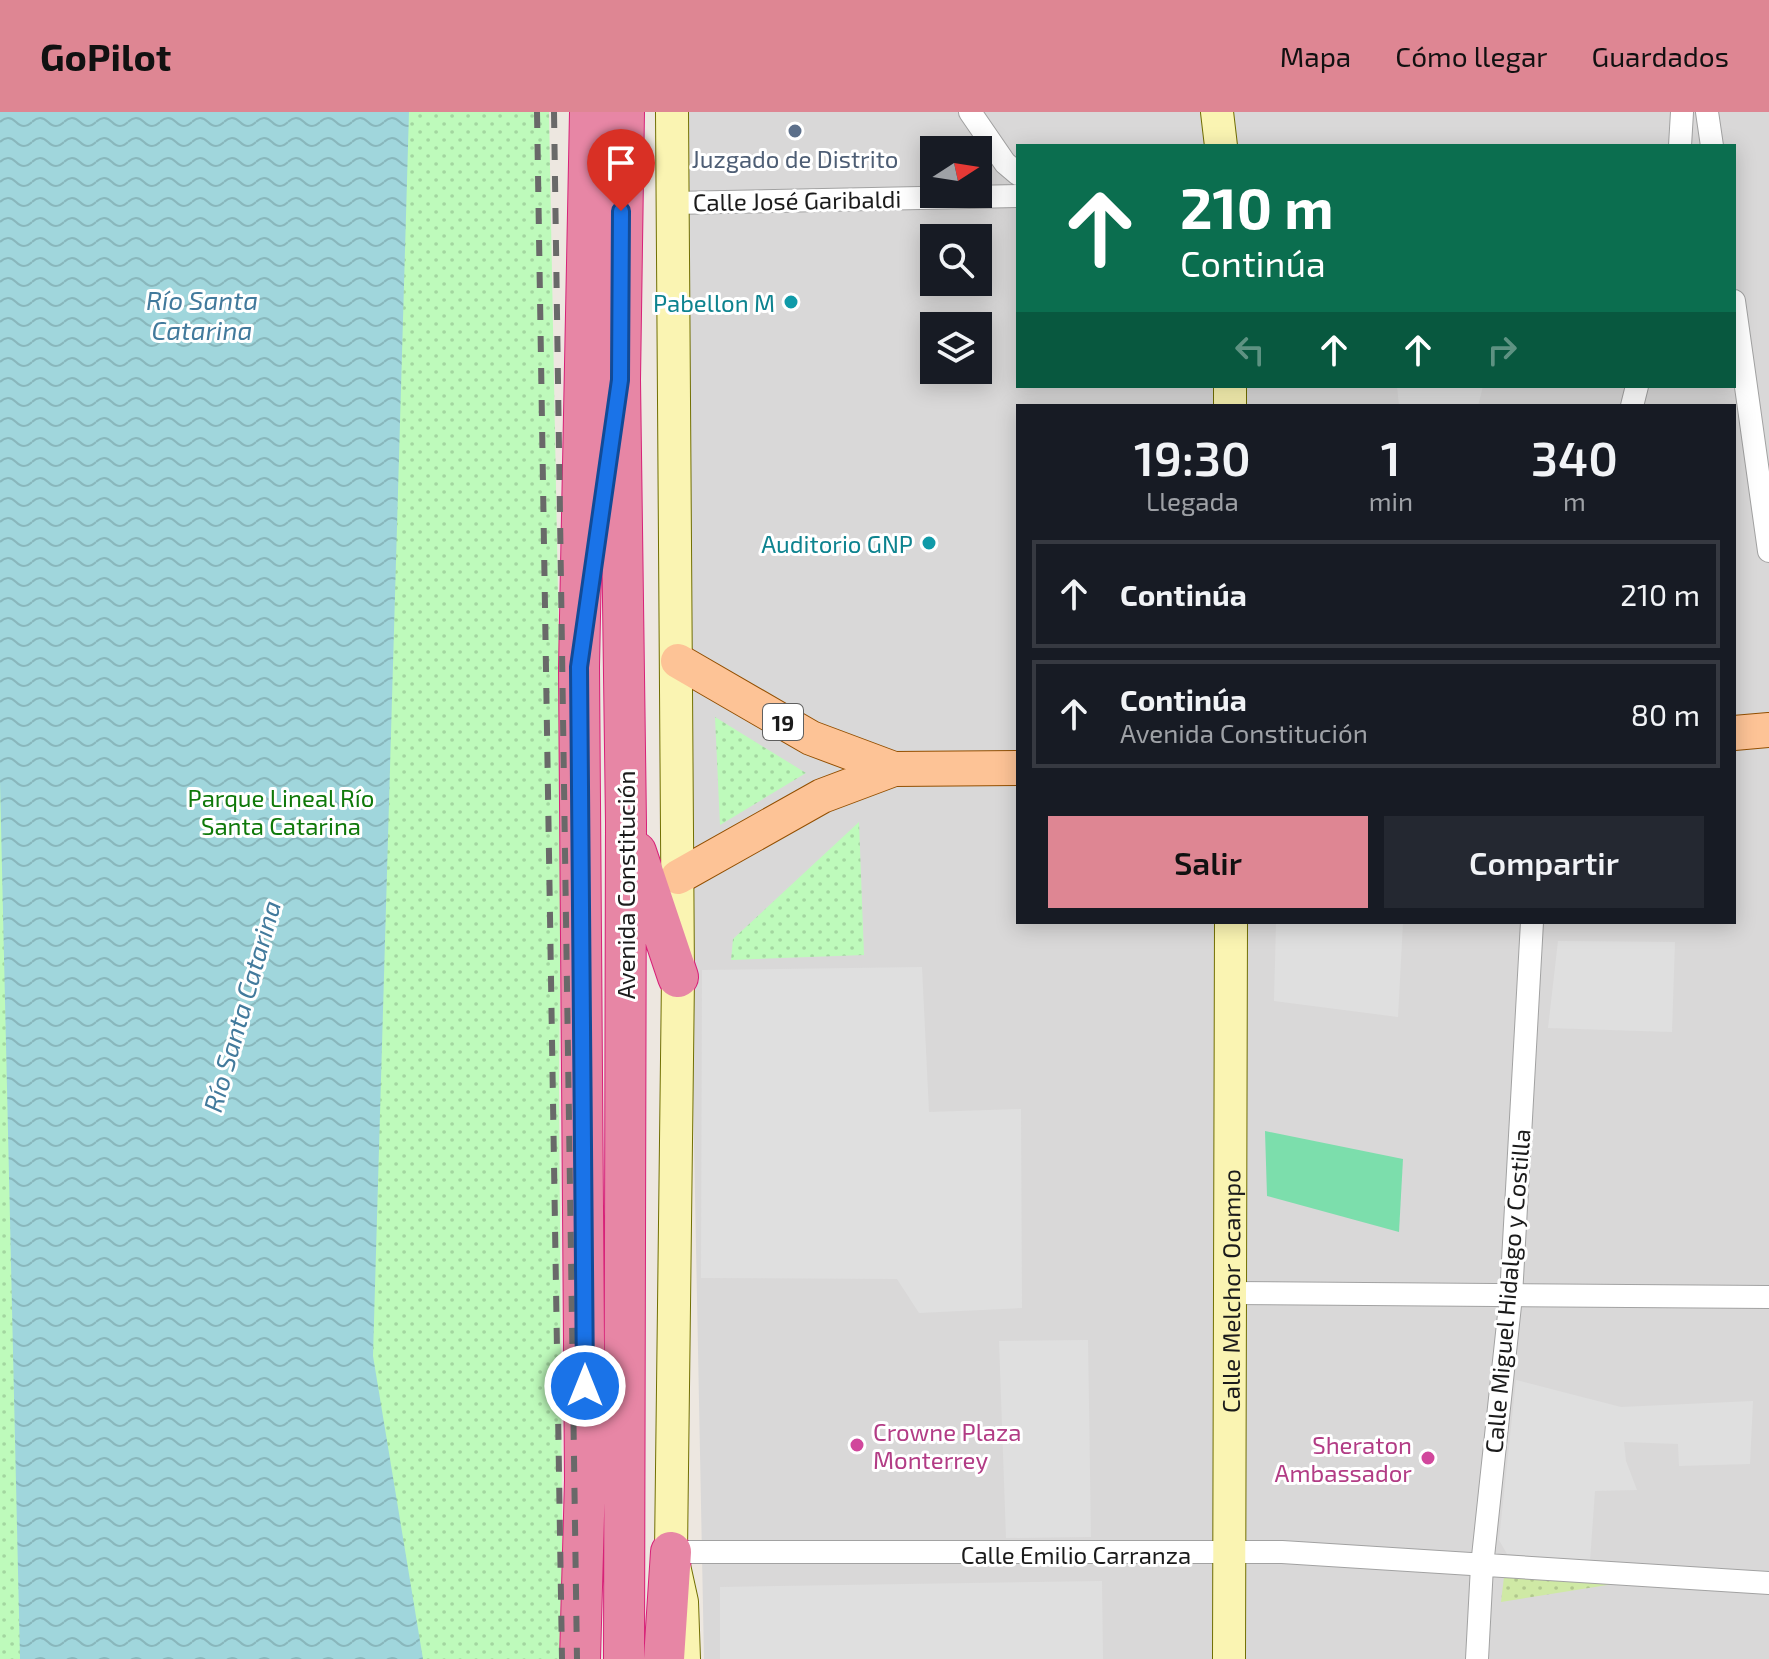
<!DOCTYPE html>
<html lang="es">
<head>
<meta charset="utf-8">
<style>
	body { margin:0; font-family:"Exo 2",sans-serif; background:#242831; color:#f1f3f6; height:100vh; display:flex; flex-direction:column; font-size:30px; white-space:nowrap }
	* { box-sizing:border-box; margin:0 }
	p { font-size:26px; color:#9ea1a6 }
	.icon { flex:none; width:44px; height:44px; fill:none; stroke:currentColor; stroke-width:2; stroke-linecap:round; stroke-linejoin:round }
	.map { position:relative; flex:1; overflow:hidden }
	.side { position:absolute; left:1016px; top:292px; width:720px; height:520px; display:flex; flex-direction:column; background:#171b24; border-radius:0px; box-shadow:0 4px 20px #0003 }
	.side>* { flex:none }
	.top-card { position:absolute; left:1016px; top:32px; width:720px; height:244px; border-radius:0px; box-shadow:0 4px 20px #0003; background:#0b6e4f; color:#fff; overflow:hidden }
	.needle { width:52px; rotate:78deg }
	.buttons { position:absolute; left:920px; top:24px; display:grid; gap:16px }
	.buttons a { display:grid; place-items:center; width:72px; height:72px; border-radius:0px; background:#171b24; box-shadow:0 4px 20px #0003; font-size:40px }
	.pin { position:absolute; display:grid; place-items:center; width:68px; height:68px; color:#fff; margin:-82px -34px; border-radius:50% 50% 50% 0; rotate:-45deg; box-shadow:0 0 8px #0007 }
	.pin .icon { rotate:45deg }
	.me { position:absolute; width:88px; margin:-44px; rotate:0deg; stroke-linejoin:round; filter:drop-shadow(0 0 6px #0008) }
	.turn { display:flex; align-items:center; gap:28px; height:168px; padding:0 32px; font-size:36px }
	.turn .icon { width:104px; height:104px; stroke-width:2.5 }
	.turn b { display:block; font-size:56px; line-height:68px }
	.lanes { display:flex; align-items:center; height:76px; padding:0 32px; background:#0003; justify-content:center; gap:40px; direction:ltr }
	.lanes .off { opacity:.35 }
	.eta { display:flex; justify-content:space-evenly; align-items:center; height:136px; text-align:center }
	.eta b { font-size:48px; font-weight:600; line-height:56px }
	.button { display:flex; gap:16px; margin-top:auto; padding:16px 32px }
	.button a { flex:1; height:92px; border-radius:0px; background:#de8693; color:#111; font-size:32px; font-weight:600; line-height:92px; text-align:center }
	.button a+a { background:#242831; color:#f1f3f6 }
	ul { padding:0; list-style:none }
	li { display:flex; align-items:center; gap:24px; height:108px; margin:0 16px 12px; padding:0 16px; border:4px solid #363941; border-radius:0px }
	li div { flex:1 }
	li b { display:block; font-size:30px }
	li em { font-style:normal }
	header { display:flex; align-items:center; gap:48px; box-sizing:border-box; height:112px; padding:0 40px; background:#de8693; color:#111 }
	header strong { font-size:38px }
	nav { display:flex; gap:44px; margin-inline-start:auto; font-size:28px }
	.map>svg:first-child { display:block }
	.residential { fill:#d9d8d8; fill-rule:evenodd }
	.grass { fill:url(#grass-dots) }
	.park { fill:url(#park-dots) }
	.pitch { fill:#7cdeac }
	.parking { fill:#dfdfdf }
	.water { fill:url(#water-waves) }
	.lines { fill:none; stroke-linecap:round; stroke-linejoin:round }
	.street-casing { stroke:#a2a2a2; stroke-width:24 }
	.secondary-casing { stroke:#716f03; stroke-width:34 }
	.primary-casing { stroke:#934f00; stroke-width:36 }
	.highway-casing { stroke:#d72178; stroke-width:42 }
	.street { stroke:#fff; stroke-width:22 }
	.secondary { stroke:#faf4b2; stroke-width:32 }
	.primary { stroke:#fdc396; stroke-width:34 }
	.highway { stroke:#e786a5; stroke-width:40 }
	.rail { stroke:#696969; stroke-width:6; stroke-dasharray:16 16; stroke-linecap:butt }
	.route-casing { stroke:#114b97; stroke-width:20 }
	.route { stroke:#1a73e8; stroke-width:14 }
	.service-dot { fill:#5c6f8a; stroke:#fff; stroke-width:3 }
	.culture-dot { fill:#0f9aa8; stroke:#fff; stroke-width:3 }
	.hotel-dot { fill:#d1479c; stroke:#fff; stroke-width:3 }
	.labels { text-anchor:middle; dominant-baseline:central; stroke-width:6; stroke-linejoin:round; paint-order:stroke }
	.shield { fill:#fff; stroke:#5f5f5f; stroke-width:2 }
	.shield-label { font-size:22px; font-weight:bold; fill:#1b1b1b }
	.service-label { font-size:24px; fill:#4e5e75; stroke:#fff }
	.street-label { font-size:24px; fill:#1b1b1b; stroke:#fff }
	.culture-label { font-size:24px; fill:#0d838f; stroke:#fff; text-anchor:end }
	.park-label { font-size:24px; fill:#0f790a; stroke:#fff }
	.hotel-label { font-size:24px; fill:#b23c85; stroke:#fff; text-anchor:start }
	.water-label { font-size:26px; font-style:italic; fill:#427a9c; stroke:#fff }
</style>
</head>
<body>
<header>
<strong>GoPilot</strong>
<nav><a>Mapa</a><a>Cómo llegar</a><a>Guardados</a></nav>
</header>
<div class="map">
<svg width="1769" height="1547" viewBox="0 0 1769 1547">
	<defs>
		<pattern id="grass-dots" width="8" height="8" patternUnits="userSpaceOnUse" patternTransform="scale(2)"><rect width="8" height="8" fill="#cfe9a5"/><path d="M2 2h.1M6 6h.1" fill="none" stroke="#b1c78d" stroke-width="1.8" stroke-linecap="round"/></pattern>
		<pattern id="park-dots" width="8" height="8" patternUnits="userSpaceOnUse" patternTransform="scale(2)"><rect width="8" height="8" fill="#befabb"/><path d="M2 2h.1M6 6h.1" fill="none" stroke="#a3d6a0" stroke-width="1.8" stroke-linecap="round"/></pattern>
		<pattern id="water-waves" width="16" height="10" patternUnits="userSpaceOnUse" patternTransform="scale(2)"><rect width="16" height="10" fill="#a0d6dc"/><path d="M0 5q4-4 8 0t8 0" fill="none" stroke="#89b7bc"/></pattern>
	</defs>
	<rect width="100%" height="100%" fill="#ede7e0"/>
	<!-- residential -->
	<path class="residential" d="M674 0H1769V1547H704ZM1018 34H1734V274H1018ZM934 38H978V82H934ZM934 126H978V170H934ZM934 214H978V258H934ZM1018 294H1734V810H1018Z"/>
	<!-- grass -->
	<path class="grass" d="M1504 1465 1620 1471 1501 1490Z"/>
	<!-- park -->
	<path class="park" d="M0 0H549L562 697 559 969 563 1547H0Z
		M715 605 806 661 720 713Z
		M859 710 864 843 731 848 733 827Z"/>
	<!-- pitch -->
	<path class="pitch" d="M1265 1019 1403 1047 1399 1120 1267 1084Z"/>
	<!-- parking -->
	<path class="parking" d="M1397 274H1483L1478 294H1399Z
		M1276 810H1403L1398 905 1274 889Z
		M1558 829 1675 830 1672 920 1548 916Z
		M922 855 929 1000 1021 997 1022 1196 919 1201 897 1167 701 1166 702 858Z
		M1088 1228 1091 1425 1006 1426 999 1229Z
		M1516 1268 1621 1295 1753 1289 1750 1352 1679 1354 1678 1332 1624 1330 1626 1349 1637 1378 1595 1379 1590 1449 1507 1442 1499 1428Z
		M1102 1469 1103 1547H720V1475Z"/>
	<!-- water -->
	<path class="water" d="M0 0H409L373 1244 423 1547H20L0 669Z"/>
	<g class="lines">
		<!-- street casing -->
		<g class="street-casing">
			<path id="street" d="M970 0 1005 51 1018 62
				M1707 0 1712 34
				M1680 34 1682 0
				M672 91 1018 84
				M1734 189 1769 439
				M1632 294 1637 274
				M1229 1181 1769 1185
				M671 1440H1282L1769 1471
				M1477 1547 1482 1454 1511 1184 1532 810"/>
		</g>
		<!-- secondary casing -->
		<g class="secondary-casing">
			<g id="secondary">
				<path d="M672 0 678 865 671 1440 682 1490 684 1547"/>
				<path d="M1217 0 1221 34"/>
				<path d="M1230 274V294"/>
				<path id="s1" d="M1229 1547 1231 810"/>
			</g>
		</g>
		<!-- primary casing -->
		<g class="primary-casing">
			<path id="primary" d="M678 549 811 626 894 657 1018 656
				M1734 621 1769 618
				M678 765 822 684 894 657"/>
		</g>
		<!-- highway casing -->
		<g class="highway-casing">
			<path id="highway" d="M636 740 678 865
				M580 1547 585 1368 579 555 590 0
				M624 1547 626 711 620 268 624 0
				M664 1547 671 1440"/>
		</g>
		<!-- street -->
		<use href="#street" class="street"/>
		<!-- secondary -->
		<use href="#secondary" class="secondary"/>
		<!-- primary -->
		<use href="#primary" class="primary"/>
		<!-- highway -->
		<use href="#highway" class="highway"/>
		<!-- rail -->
		<path class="rail" d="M537 0 562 1547
			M554 0 577 1547"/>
	</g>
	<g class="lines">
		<!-- route casing -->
		<g class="route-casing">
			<path id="route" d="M585 1274 579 555 620 268 621 99"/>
		</g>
		<!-- route -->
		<use href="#route" class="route"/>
	</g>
	<!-- markers -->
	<circle class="service-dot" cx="795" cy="19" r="8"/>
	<g class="culture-dot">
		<circle cx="791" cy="190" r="8"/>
		<circle cx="929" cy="431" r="8"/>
	</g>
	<g class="hotel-dot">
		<circle cx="857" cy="1333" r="8"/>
		<circle cx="1428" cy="1346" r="8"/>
	</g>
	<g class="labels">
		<!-- shield labels -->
		<rect class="shield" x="763" y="592" width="40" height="36" rx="6"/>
		<g class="shield-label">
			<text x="783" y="610">19</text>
		</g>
		<!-- service labels -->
		<g class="service-label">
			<text x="795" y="46">Juzgado de Distrito</text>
		</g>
		<!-- street labels -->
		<g class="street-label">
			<text transform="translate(797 88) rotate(-1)">Calle José Garibaldi</text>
			<text transform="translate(625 773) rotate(-90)">Avenida Constitución</text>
			<text stroke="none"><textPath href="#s1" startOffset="368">Calle Melchor Ocampo</textPath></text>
			<text transform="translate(1507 1179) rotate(-85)">Calle Miguel Hidalgo y Costilla</text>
			<text x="1076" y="1442">Calle Emilio Carranza</text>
		</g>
		<!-- culture labels -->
		<g class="culture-label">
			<text x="775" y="190">Pabellon M</text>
			<text x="913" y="431">Auditorio GNP</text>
		</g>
		<!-- park labels -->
		<g class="park-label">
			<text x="281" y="685">Parque Lineal Río<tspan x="281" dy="28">Santa Catarina</tspan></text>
		</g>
		<!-- hotel labels -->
		<g class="hotel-label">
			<text x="873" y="1319">Crowne Plaza<tspan x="873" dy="28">Monterrey</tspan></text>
			<text x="1412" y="1332" text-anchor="end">Sheraton<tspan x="1412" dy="28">Ambassador</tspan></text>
		</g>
		<!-- water labels -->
		<g class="water-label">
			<text x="202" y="187">Río Santa<tspan x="202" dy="30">Catarina</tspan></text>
			<text transform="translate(241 894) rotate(-74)">Río Santa Catarina</text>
		</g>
	</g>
</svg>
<div class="buttons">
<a><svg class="needle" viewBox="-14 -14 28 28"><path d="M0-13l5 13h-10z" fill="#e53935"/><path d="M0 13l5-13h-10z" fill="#9ea1a6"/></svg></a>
<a><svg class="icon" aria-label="search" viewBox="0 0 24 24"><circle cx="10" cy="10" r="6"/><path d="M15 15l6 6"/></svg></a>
<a><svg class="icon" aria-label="layers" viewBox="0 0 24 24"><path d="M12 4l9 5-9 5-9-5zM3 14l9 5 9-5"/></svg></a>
</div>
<div class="pin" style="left:621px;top:99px;background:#d93025"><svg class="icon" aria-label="arrive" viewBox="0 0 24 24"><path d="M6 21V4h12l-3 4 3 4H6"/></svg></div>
<svg class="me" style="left:585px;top:1274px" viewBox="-20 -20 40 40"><circle r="17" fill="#1a73e8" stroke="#fff" stroke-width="3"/><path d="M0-11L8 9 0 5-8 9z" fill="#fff"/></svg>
<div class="top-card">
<div class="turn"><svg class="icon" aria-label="ahead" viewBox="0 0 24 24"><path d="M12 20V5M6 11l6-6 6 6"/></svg><div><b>210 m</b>Continúa</div></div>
<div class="lanes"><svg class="icon off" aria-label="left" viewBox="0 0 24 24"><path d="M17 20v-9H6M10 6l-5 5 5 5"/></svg><svg class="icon" aria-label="ahead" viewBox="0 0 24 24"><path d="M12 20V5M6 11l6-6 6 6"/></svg><svg class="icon" aria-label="ahead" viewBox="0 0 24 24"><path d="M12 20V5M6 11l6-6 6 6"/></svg><svg class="icon off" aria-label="right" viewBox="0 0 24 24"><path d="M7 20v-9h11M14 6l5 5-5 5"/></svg></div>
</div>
<section class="side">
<div class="eta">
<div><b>19:30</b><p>Llegada</p></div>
<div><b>1</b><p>min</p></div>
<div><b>340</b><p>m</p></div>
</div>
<ul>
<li><svg class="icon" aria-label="ahead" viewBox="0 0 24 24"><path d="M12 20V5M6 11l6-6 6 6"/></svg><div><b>Continúa</b></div><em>210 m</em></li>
<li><svg class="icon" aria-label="ahead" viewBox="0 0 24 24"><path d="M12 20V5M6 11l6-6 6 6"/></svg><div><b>Continúa</b><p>Avenida Constitución</p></div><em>80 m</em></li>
</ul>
<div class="button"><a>Salir</a><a>Compartir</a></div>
</section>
</div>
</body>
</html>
